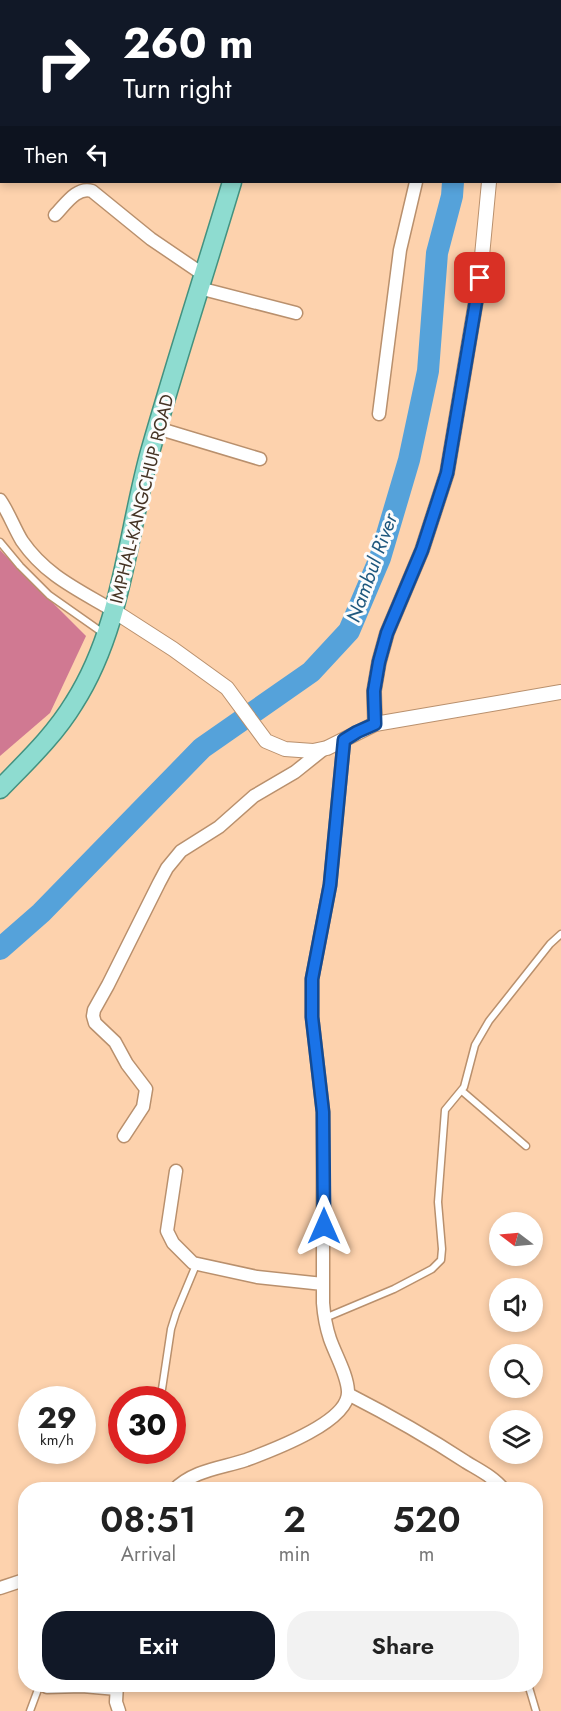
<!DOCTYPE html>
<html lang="en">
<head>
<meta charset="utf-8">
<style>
	body { margin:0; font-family:Jost,sans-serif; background:#f2f2f2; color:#222; height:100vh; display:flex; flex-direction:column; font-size:22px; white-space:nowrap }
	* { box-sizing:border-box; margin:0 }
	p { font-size:20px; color:#767676 }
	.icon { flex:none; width:33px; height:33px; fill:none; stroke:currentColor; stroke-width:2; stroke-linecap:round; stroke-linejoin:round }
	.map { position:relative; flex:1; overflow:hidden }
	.details { position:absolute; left:18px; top:1482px; width:525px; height:210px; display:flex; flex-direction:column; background:#fff; border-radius:24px; box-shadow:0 3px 9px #0003 }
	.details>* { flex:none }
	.hud { position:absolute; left:0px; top:0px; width:561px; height:183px; box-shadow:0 3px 9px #0003; background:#111827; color:#fff; overflow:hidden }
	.needle { width:39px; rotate:286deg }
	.tools { position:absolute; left:489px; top:1212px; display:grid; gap:12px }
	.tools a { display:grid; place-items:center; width:54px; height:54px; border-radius:50%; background:#fff; box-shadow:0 3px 9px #0003; font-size:30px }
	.speed { position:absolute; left:18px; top:1386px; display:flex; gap:12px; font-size:30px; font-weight:700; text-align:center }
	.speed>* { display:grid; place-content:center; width:78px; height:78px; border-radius:50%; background:#fff; box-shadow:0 3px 9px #0003; line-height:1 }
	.speed small { font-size:15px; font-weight:400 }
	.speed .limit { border:9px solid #d22; background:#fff; color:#111 }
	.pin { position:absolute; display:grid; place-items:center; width:51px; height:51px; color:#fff; margin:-26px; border-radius:12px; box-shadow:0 3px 9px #0006 }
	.me { position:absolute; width:66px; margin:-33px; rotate:0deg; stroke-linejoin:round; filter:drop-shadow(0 0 4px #0008) }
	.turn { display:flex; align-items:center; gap:21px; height:126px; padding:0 24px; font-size:27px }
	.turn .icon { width:78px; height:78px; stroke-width:2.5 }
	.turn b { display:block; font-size:42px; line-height:51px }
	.then { display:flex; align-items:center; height:57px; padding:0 24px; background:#0003; gap:12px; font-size:22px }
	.eta { display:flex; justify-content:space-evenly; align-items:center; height:102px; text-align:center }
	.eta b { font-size:36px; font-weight:600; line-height:42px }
	.cta { display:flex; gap:12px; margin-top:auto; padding:12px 24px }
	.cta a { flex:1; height:69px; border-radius:24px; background:#111827; color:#fff; font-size:24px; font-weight:600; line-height:69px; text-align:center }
	.cta a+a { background:#f2f2f2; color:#222 }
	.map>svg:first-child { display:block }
	.forest { fill:#d07992 }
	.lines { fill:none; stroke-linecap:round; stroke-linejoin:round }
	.river { stroke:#55a2da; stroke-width:22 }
	.service-casing { stroke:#b9906d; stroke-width:9 }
	.minor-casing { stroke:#b9906d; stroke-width:15 }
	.tertiary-casing { stroke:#b9906d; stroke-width:16 }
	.primary-casing { stroke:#439280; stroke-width:21 }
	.service { stroke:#fff; stroke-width:6 }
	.minor { stroke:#fff; stroke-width:12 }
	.tertiary { stroke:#fff; stroke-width:14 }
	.primary { stroke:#8edcd0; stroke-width:18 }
	.route-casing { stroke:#114b97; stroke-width:15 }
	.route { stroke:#1a73e8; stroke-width:10 }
	.labels { text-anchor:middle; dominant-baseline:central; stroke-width:6; stroke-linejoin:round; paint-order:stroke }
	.street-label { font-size:18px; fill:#453425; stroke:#fcfcfc }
	.water-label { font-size:20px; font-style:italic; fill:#1f587e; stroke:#fcfcfc }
</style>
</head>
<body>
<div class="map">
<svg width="561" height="1711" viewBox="0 0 561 1711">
	<rect width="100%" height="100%" fill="#fdd2ad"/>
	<!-- forest -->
	<path class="forest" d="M0 550 86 636 50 713 0 756Z"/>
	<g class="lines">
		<!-- river -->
		<path class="river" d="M456 0V2
			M0 949 41 913 202 748 311 672 349 631 380 558 409 460 428 371 437 253 452 196 453 182"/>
		<!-- service casing -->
		<g class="service-casing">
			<path id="service" d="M0 542 20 566 49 595 103 633
				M462 1091 526 1146
				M325 1318 394 1289 432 1269 441 1260 442 1249 438 1202 445 1110 464 1087 475 1045 489 1021 550 944 561 934
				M162 1389 171 1329 176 1313 196 1265
				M528 1684 536 1711
				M30 1711 40 1684"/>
		</g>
		<!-- minor casing -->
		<g class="minor-casing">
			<path id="minor" d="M190 0 193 2
				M416 0V2
				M560 25H561
				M55 215C65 205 77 186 92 191L151 239 204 275
				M199 288 296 313
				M379 414 400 250 416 182
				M157 428 260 459
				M0 500C9 513 14 528 22 541 46 576 79 590 114 611
				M124 1136 143 1107 146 1089 127 1064 115 1042 95 1023 93 1016 94 1010 108 985 159 883 167 868 181 851 219 827 254 796 295 772 325 748
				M176 1171 167 1231 173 1243 193 1263 257 1277 323 1284
				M348 1394C389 1415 428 1437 466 1462 479 1470 494 1477 504 1490
				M174 1490C193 1470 222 1468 246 1460 270 1451 350 1422 348 1391 347 1374 336 1356 330 1339 326 1327 324 1316 323 1303V1112L312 1017V979L330 885 344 740
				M0 1588 21 1581H26
				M41 1684 47 1687 82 1686 117 1689
				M117 1684 116 1702 119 1711"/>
		</g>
		<!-- tertiary casing -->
		<g class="tertiary-casing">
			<path id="tertiary" d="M483 0V2
				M114 611 173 649 227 688 266 741 285 749 313 751 327 748 375 724 561 692
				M375 724 374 691 379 662 387 633 422 550 447 473 480 277 489 182"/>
		</g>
		<!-- primary casing -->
		<g class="primary-casing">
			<path id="primary" d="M286 2V0
				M0 789C26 762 54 736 74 703 122 628 127 535 150 452 176 361 205 272 232 182"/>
		</g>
		<!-- service -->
		<use href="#service" class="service"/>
		<!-- minor -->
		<use href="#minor" class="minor"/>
		<!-- tertiary -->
		<use href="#tertiary" class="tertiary"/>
		<!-- primary -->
		<use href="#primary" class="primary"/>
	</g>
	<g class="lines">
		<!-- route casing -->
		<g class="route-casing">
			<path id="route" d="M324 1226 323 1112 312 1017V979L330 885 344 740 357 732 375 724 374 691 379 662 387 633 422 550 447 473 480 278"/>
		</g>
		<!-- route -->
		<use href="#route" class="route"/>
	</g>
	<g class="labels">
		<!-- street labels -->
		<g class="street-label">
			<text transform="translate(142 499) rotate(-76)">IMPHAL-KANGCHUP ROAD</text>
		</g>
		<!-- water labels -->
		<g class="water-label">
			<text transform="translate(372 568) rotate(-70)">Nambul River</text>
		</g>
	</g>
</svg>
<div class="tools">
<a><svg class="needle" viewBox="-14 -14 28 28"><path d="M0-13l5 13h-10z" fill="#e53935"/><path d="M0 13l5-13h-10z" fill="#767676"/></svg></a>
<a><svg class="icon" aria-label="sound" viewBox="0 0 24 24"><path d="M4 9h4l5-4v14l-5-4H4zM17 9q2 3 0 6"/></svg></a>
<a><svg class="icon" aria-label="search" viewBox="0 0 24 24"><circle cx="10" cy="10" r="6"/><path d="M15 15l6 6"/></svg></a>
<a><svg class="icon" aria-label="layers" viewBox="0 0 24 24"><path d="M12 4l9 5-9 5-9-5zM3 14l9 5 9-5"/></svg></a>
</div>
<div class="speed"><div>29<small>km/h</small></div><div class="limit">30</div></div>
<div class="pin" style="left:480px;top:278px;background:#d93025"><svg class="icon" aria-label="arrive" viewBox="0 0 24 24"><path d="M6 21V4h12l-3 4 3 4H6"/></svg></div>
<svg class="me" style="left:324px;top:1226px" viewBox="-20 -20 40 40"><path d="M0-17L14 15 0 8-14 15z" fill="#1a73e8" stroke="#fff" stroke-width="4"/></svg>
<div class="hud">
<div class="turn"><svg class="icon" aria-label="right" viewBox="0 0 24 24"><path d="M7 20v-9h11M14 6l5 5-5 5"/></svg><div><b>260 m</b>Turn right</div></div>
<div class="then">Then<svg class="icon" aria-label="left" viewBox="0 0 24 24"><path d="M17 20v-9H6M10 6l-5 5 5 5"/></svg></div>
</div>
<section class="details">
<div class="eta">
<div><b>08:51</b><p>Arrival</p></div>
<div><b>2</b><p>min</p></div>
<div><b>520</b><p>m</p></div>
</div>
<div class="cta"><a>Exit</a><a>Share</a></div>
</section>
</div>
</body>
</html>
